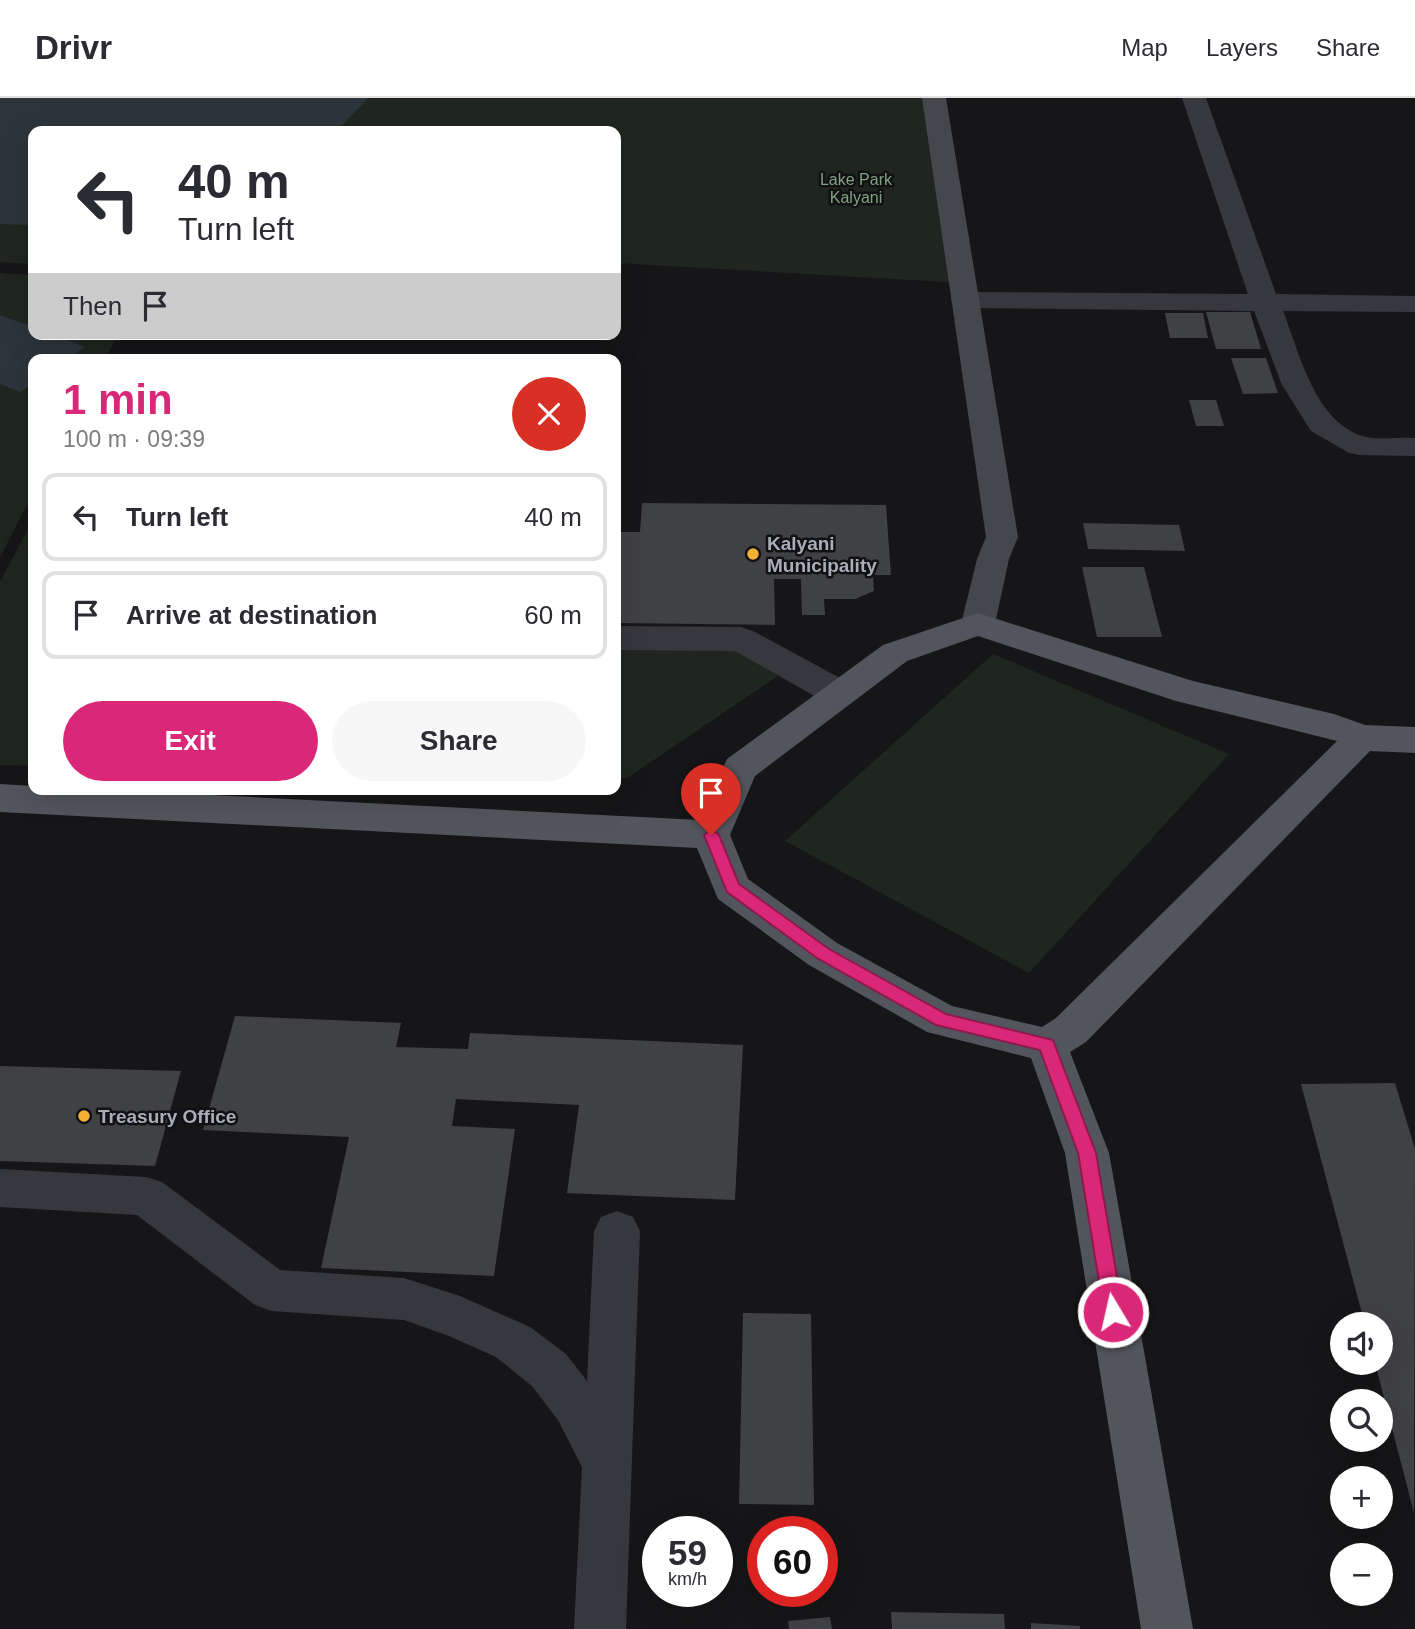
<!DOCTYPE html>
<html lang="en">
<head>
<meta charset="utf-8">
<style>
	body { margin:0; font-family:Arial,sans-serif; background:#f7f7f7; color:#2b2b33; height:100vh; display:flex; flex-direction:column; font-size:26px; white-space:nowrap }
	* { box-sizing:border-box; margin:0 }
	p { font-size:23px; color:#7c7c81 }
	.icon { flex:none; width:38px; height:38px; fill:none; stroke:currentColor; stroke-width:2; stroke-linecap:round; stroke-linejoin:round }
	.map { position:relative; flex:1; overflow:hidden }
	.details { position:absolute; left:28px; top:256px; width:593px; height:441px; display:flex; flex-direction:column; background:#fff; border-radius:14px; box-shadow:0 7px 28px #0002 }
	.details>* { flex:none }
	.hud { position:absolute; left:28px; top:28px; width:593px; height:214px; border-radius:14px; box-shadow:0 7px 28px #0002; background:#fff; color:#2b2b33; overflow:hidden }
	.buttons { position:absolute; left:1330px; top:1214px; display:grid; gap:14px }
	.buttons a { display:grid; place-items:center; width:63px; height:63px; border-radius:50%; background:#fff; box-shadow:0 7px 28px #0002; font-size:35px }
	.speed { position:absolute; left:642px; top:1418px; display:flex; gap:14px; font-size:35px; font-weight:700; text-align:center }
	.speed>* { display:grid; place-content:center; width:91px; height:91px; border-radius:50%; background:#fff; box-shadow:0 7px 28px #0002; line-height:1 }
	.speed small { font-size:18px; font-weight:400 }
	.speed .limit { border:10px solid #d22; background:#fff; color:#111 }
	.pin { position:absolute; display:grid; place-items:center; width:60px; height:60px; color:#fff; margin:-72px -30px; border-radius:50% 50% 50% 0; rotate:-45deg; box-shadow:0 0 7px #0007 }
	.pin .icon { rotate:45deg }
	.me { position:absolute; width:77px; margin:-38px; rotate:351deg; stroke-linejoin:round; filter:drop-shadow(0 0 5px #0008) }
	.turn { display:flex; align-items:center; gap:24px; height:147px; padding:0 35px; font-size:32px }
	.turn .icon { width:91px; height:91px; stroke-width:2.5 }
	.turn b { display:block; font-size:49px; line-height:60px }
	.then { display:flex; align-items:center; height:66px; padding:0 35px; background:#0003; gap:14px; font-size:26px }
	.round { display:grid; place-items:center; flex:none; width:74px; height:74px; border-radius:37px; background:#f7f7f7 }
	.summary { display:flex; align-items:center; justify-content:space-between; height:119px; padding:0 35px }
	h1 { font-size:42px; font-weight:700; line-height:52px; color:#db2777 }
	.cta { display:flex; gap:14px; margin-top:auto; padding:14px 35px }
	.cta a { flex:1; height:80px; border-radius:42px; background:#db2777; color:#fff; font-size:28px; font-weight:700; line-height:80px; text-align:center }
	.cta a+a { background:#f7f7f7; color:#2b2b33 }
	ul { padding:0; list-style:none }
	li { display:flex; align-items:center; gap:21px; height:88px; margin:0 14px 10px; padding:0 21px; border:4px solid #e1e1e2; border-radius:14px }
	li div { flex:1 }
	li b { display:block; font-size:26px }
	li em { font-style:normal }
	header { display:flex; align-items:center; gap:42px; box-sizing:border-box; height:98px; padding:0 35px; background:#fff; border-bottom:2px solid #e1e1e2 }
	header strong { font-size:33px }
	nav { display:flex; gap:38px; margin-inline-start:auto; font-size:24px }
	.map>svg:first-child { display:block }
	.green { fill:#1e261f }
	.water { fill:#2c353c }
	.building { fill:#404145 }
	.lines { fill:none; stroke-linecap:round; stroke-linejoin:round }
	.minor { fill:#37383d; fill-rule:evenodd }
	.secondary { fill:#45474d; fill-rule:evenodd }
	.primary { fill:#53555c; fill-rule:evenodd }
	.route { fill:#db2777; stroke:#8e194d; stroke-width:2 }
	.poi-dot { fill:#f2b134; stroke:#111113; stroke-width:2.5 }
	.labels { text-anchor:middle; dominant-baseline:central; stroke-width:5; stroke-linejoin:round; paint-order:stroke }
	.far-park-label { font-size:16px; fill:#7fa381; stroke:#111113 }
	.poi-label { font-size:19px; font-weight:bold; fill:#a8adb8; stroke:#111113; text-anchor:start }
</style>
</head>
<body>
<header>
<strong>Drivr</strong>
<nav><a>Map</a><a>Layers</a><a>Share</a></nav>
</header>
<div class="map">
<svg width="1415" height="1531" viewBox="0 0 1415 1531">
	<rect width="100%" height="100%" fill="#161618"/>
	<!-- green -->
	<path class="green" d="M0 0H934L963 185 616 165V33H33V166L0 164Z
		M0 175 33 177V236H118L105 261H33V396L0 459Z
		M33 421V668L0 667V484Z
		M616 548 735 550 778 578 627 680H616Z
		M993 556 1229 656 1029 875 785 743Z"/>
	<!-- water -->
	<path class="water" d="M0 0H368L337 33H33V127L0 126Z
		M0 217 33 229V236H51L85 249 68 261H33V285L20 294 0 286Z"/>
	<!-- building -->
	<path class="building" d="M1206 214H1250L1261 251H1216Z
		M1165 215H1203L1208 240H1170Z
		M1231 260H1266L1278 295 1243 296Z
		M1189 302H1216L1224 328H1196Z
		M642 405 886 407 891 477H873L874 493 855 501H824L825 517H802L801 481H774L775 527 616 525V434H640Z
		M1083 425 1179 427 1185 453 1088 451Z
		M1082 469H1144L1162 539H1097Z
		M235 918 401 925 396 949 468 951 470 935 743 947 735 1102 567 1095 579 1007 456 1001 452 1028 515 1031 494 1178 321 1170 349 1039 203 1032Z
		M0 968 181 973 155 1068 0 1063Z
		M1395 985 1415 1051 1414 1415 1375 1265H1381V1227H1365L1301 986Z
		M743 1215 811 1216 814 1407 739 1406Z
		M891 1514 1004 1516 1005 1531H892Z
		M830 1519 832 1531H789L788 1523Z
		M1031 1525 1080 1528V1531H1031Z"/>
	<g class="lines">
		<!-- minor -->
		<path class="minor" d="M1182 0H1206L1276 196 1415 198V214L1283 213C1300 256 1315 326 1366 339 1381 342 1400 339 1415 340V358L1360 357 1349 355 1311 333 1282 287 1254 213 965 210 955 208 951 202 955 196 965 194 1248 196Z
			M616 528 741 529 753 533 851 586 856 595 851 604 838 607 825 604 735 553 616 552Z
			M0 1071 146 1079 162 1084 280 1172 404 1180 460 1198 530 1229 566 1256 587 1283 594 1133 601 1119 617 1113 633 1119 640 1133 626 1531H574L582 1369 558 1322 532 1288 496 1259 449 1238 404 1222 271 1213 255 1207 137 1117 0 1109Z"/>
		<!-- secondary -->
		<path class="secondary" d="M922 0H946L1018 439 1009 461 995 526 990 534 978 537 966 534 961 526 977 461 986 439Z"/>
		<!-- primary -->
		<path class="primary" d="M978 515 1193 583 1334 616 1365 627 1415 629V655L1370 653 1086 944 1070 954 1109 1055 1193 1531H1141L1065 1055 1031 960 927 934 809 867 718 801 697 750 0 714V686L33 688V691H95L699 722 727 661 883 547ZM978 538 1176 603 1337 643 1056 920 1042 929 952 908 837 845 748 781 730 737 755 678 907 563Z"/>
	</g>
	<!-- route -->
	<path class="route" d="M711 731 719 737 739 786 829 851 946 916 1053 942 1096 1055 1123 1214 1120 1220 1113 1223 1107 1220 1104 1214 1078 1055 1040 952 936 927 817 860 727 794 704 737Z"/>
	<!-- markers -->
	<g class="poi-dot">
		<circle cx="753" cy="456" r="7"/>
		<circle cx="84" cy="1018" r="7"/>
	</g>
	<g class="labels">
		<!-- far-park labels -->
		<g class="far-park-label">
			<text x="856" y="81">Lake Park<tspan x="856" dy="18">Kalyani</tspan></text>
		</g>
		<!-- poi labels -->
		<g class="poi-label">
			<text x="767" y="445">Kalyani<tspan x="767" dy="22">Municipality</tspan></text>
			<text x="98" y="1018">Treasury Office</text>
		</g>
	</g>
</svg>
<div class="buttons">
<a><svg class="icon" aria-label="sound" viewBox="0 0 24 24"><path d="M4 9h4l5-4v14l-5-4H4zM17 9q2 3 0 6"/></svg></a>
<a><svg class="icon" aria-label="search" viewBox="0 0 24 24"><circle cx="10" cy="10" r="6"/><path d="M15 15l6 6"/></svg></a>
<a>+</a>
<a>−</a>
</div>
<div class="speed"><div>59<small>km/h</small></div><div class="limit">60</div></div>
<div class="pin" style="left:711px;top:737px;background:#d93025"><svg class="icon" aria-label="arrive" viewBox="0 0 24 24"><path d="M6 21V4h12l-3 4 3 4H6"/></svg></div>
<svg class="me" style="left:1113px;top:1214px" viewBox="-20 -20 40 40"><circle r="17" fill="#db2777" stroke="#fff" stroke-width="3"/><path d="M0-11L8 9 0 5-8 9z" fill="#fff"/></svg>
<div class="hud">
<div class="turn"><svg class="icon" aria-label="left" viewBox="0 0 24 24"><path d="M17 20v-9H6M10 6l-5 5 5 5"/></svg><div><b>40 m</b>Turn left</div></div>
<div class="then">Then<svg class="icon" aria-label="arrive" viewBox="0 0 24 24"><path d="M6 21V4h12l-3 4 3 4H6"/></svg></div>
</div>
<section class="details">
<div class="summary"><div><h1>1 min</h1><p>100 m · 09:39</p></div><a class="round" style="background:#d93025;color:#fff"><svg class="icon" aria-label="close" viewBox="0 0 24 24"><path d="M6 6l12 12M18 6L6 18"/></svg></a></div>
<ul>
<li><svg class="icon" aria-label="left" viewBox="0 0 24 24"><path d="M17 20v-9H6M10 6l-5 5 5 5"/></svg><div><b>Turn left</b></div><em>40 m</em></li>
<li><svg class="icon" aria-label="arrive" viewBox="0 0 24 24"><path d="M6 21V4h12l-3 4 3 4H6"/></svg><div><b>Arrive at destination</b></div><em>60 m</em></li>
</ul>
<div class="cta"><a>Exit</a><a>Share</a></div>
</section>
</div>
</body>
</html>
